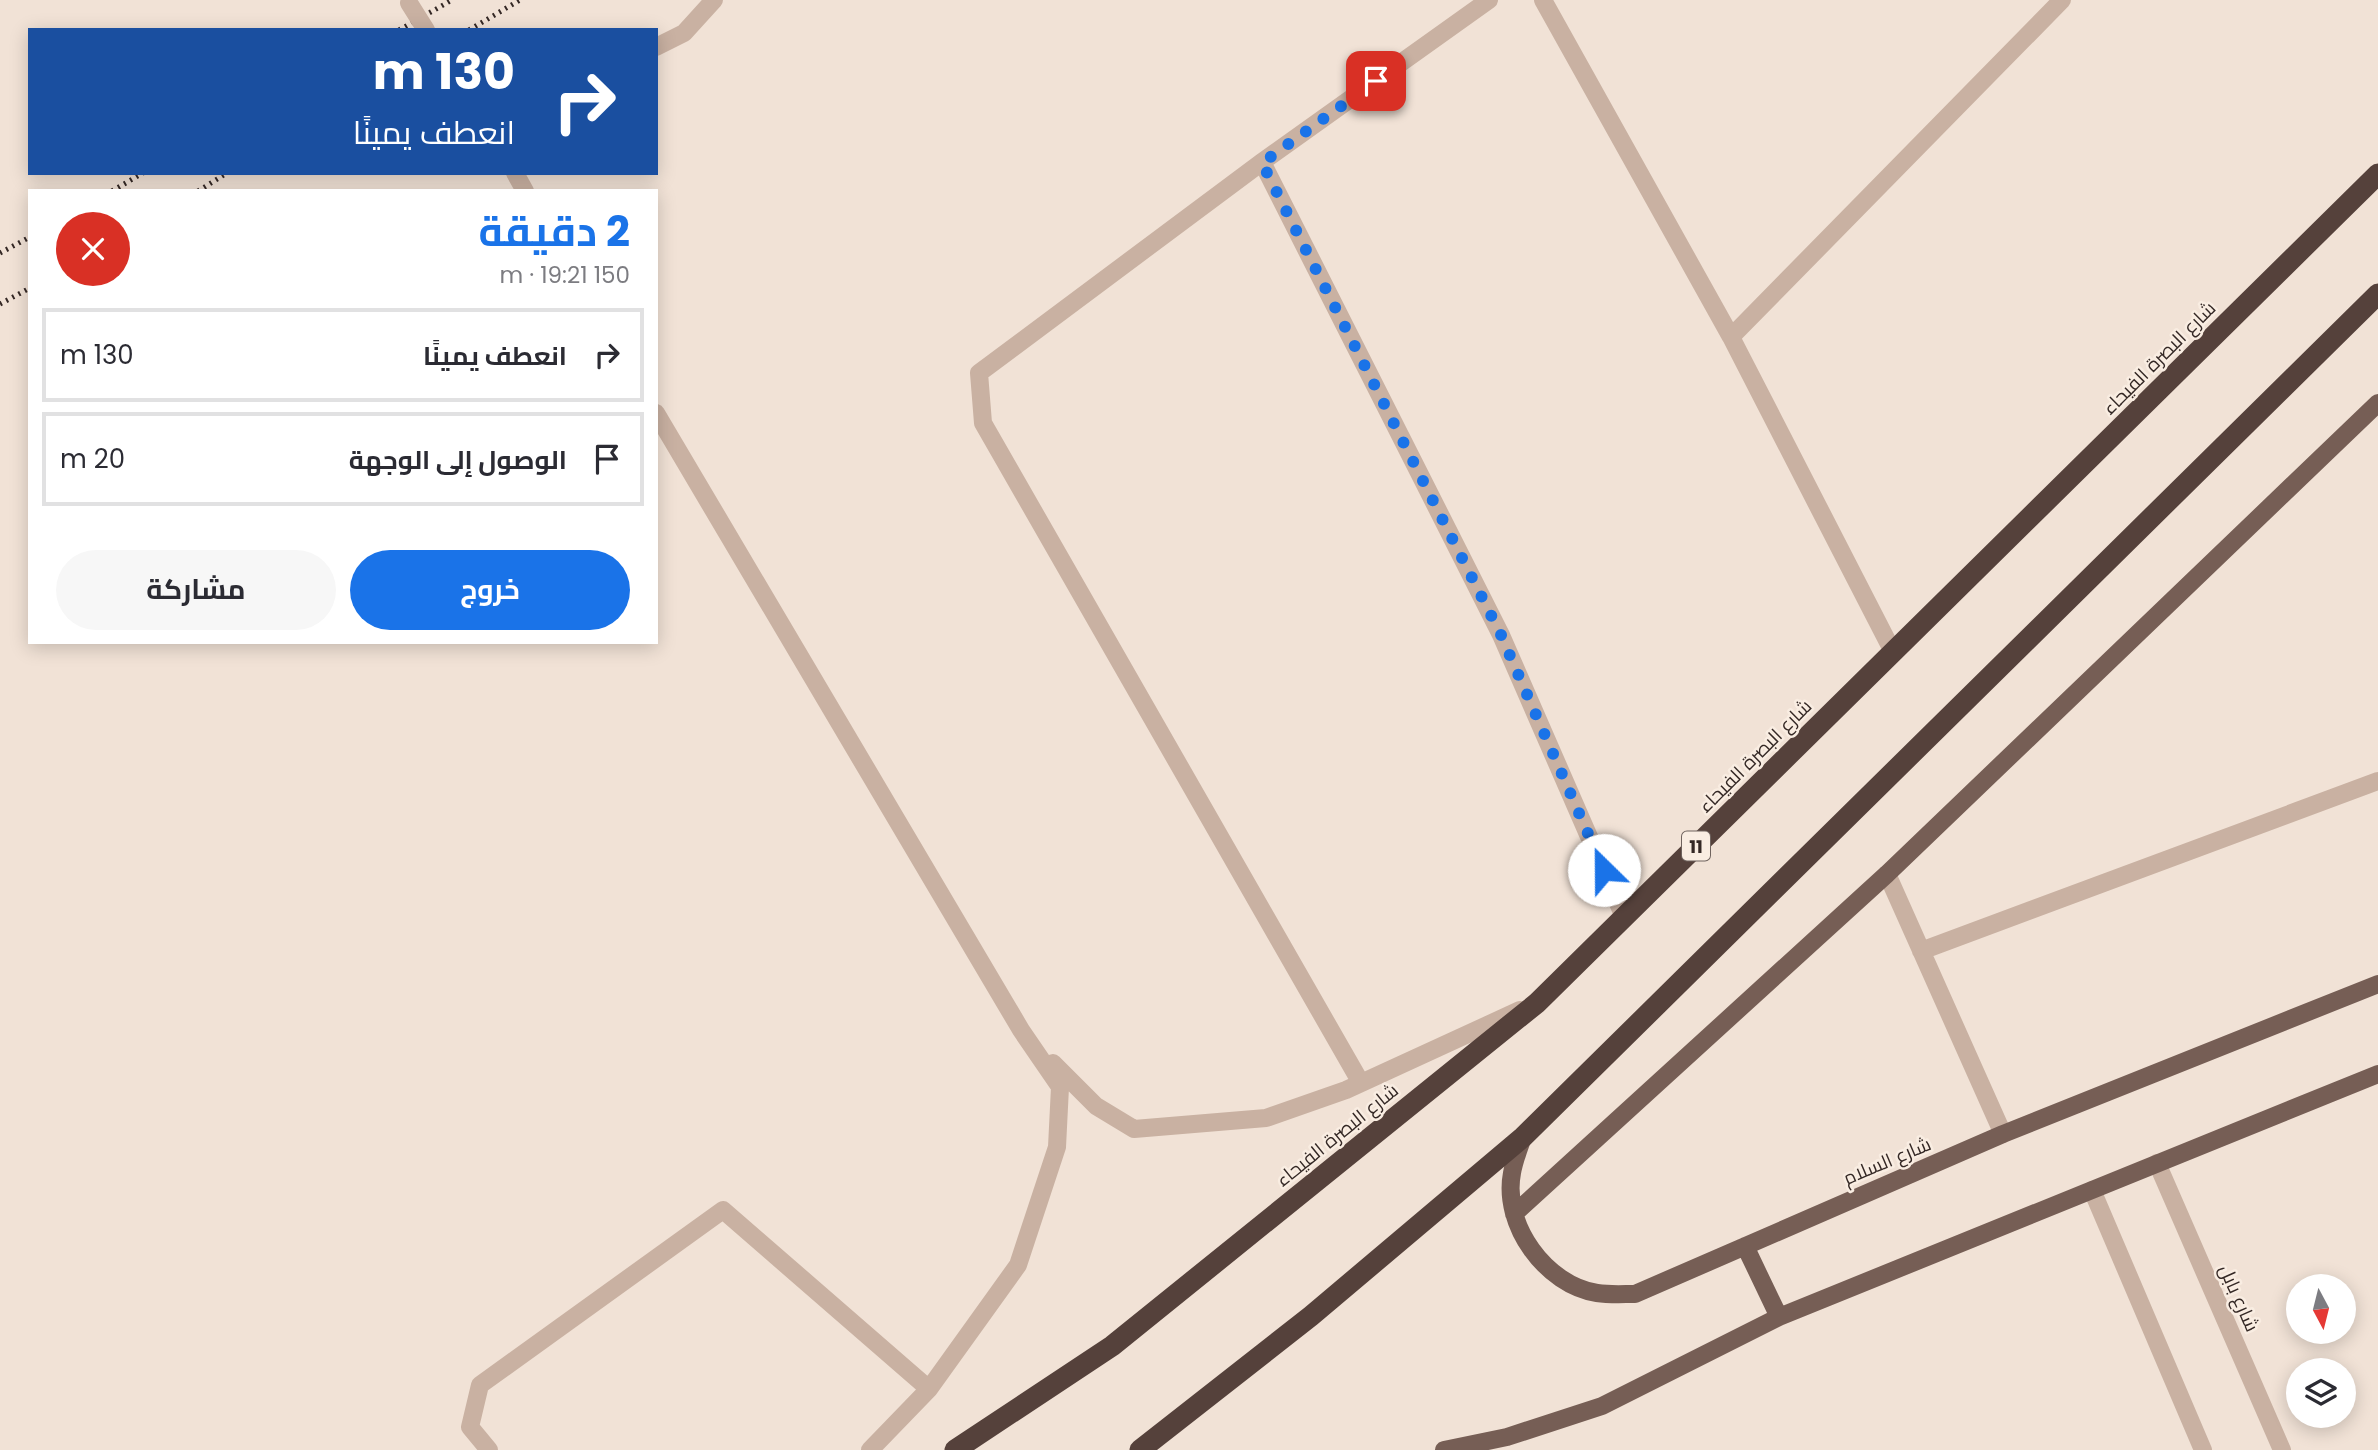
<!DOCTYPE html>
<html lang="ar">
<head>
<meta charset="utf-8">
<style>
	body { margin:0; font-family:Poppins,Cairo,sans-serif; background:#f7f7f7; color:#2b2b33; direction:rtl; height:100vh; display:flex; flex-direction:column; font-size:26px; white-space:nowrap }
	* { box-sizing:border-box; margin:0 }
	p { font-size:23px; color:#7c7c81 }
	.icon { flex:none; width:38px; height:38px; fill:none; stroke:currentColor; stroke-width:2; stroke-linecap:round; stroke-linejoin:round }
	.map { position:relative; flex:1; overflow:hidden; direction:ltr }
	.panel { position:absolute; left:28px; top:189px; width:630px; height:455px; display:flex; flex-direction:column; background:#fff; border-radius:0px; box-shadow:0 4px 18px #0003; direction:rtl }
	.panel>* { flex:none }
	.top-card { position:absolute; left:28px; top:28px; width:630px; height:147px; border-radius:0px; box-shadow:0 4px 18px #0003; direction:rtl; background:#1a4fa0; color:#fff; overflow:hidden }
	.needle { width:46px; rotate:173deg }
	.fabs { position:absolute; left:2286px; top:1274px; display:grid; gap:14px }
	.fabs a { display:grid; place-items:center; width:70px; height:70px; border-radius:50%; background:#fff; box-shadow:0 4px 18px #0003; font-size:35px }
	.pin { position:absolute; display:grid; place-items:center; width:60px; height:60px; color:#fff; margin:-30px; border-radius:14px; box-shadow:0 4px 10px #0006 }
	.me { position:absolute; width:77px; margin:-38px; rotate:337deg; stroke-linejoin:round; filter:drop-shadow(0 0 5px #0008) }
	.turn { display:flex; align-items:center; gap:24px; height:147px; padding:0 28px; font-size:32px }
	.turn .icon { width:91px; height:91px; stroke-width:2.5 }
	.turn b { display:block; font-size:49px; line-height:60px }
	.round { display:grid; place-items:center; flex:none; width:74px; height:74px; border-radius:37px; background:#f7f7f7 }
	.overview { display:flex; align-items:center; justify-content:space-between; height:119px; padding:0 28px }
	h1 { font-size:42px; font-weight:700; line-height:52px; color:#1a73e8 }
	.action { display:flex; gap:14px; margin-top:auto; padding:14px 28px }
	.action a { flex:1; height:80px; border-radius:42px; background:#1a73e8; color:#fff; font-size:28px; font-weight:700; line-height:80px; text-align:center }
	.action a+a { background:#f7f7f7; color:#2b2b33 }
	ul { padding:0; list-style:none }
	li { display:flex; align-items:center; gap:21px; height:94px; margin:0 14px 10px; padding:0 14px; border:4px solid #e1e1e2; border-radius:0px }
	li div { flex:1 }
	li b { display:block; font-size:26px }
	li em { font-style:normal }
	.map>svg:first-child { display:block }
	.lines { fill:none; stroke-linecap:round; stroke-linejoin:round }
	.minor { stroke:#c9b1a2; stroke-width:18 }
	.major { stroke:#765e55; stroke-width:18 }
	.highway { stroke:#55413b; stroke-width:21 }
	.rail { stroke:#342825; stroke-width:5; stroke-dasharray:2 5; stroke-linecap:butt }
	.minor-bridge { stroke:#c9b1a2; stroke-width:18 }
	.route { stroke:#1a73e8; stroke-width:12; stroke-dasharray:0 21.6 }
	.labels { text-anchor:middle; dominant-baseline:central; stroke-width:5; stroke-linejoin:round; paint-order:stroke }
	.shield { fill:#f9ede2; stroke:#6f635e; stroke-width:2 }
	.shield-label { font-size:18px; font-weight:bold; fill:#342825 }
	.street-label { font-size:19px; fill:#342825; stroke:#f9ede2 }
</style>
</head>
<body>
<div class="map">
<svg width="2378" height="1450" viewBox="0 0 2378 1450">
	<rect width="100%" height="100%" fill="#f1e2d6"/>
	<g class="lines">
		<!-- minor -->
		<path class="minor" d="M1543 0 1731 337 1893 652
			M656 47 684 33 714 0
			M1262 162 1501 635 1624 917
			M515 173 525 191
			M1731 337 2062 0
			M656 413 1021 1030 1060 1087 1057 1147 1018 1265 929 1389 870 1450
			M1887 874 2003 1134
			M1921 951 2378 781
			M1053 1063 1096 1106 1134 1129 1266 1118 1346 1090 1520 1010
			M1361 1083 983 423 979 373 1262 162 1489 0
			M2157 1163 2282 1450
			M2092 1190 2203 1450
			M489 1450 470 1427 480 1385 723 1210 929 1389"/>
		<!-- major -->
		<path class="major" d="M1523 1137C1519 1148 1514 1161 1512 1173 1502 1225 1546 1285 1597 1293 1610 1295 1623 1294 1635 1294L2003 1134 2378 984
			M1514 1214 1887 874 2378 403
			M1745 1246 1779 1317
			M1444 1450 1507 1437 1602 1406 1779 1317 2378 1074"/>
		<!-- highway -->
		<path class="highway" d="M955 1450 1112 1346 1537 1003 2378 174
			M1140 1450 1311 1316 1523 1137 2378 294"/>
		<!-- rail -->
		<path class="rail" d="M399 30 452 0
			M469 30 520 0
			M112 191 143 173
			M198 191 227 173
			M0 253 30 237
			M0 304 30 288"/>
		<!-- minor-bridge -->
		<path class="minor-bridge" d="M409 3 426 30"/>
	</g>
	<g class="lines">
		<!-- route -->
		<path class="route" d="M1376 81 1262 163 1501 635 1604 870"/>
	</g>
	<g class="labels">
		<!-- shield labels -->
		<rect class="shield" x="1682" y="831.5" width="28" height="29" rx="5"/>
		<g class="shield-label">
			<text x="1696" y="846">11</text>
		</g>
		<!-- street labels -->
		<g class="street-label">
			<text transform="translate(2159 358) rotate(-45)">شارع البصرة الفيحاء</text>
			<text transform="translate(1755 756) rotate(-45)">شارع البصرة الفيحاء</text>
			<text transform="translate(1337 1135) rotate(-39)">شارع البصرة الفيحاء</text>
			<text transform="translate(1887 1161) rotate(-23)">شارع السلام</text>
			<text transform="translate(2239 1298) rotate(66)">شارع بابل</text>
		</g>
	</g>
</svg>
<div class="fabs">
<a><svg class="needle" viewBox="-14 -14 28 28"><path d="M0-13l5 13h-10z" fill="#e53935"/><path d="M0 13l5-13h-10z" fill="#7c7c81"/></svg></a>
<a><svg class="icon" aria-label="layers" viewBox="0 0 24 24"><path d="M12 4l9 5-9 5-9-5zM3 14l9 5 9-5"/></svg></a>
</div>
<div class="pin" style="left:1376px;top:81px;background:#d93025"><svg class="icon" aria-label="arrive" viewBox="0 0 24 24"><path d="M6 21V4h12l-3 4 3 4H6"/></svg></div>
<svg class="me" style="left:1604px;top:870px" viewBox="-20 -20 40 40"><circle r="19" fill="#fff"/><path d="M0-13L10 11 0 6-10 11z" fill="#1a73e8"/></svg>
<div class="top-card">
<div class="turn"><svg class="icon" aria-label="right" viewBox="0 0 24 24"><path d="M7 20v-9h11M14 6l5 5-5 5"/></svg><div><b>130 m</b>انعطف يمينًا</div></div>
</div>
<section class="panel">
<div class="overview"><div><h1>2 دقيقة</h1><p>150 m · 19:21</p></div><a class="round" style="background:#d93025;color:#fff"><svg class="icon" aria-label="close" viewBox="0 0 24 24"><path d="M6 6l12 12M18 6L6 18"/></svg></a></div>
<ul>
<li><svg class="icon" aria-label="right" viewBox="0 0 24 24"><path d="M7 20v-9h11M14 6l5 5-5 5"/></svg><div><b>انعطف يمينًا</b></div><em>130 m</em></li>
<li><svg class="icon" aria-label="arrive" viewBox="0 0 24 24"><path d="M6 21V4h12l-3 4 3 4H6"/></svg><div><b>الوصول إلى الوجهة</b></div><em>20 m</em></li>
</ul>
<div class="action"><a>خروج</a><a>مشاركة</a></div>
</section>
</div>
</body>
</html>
